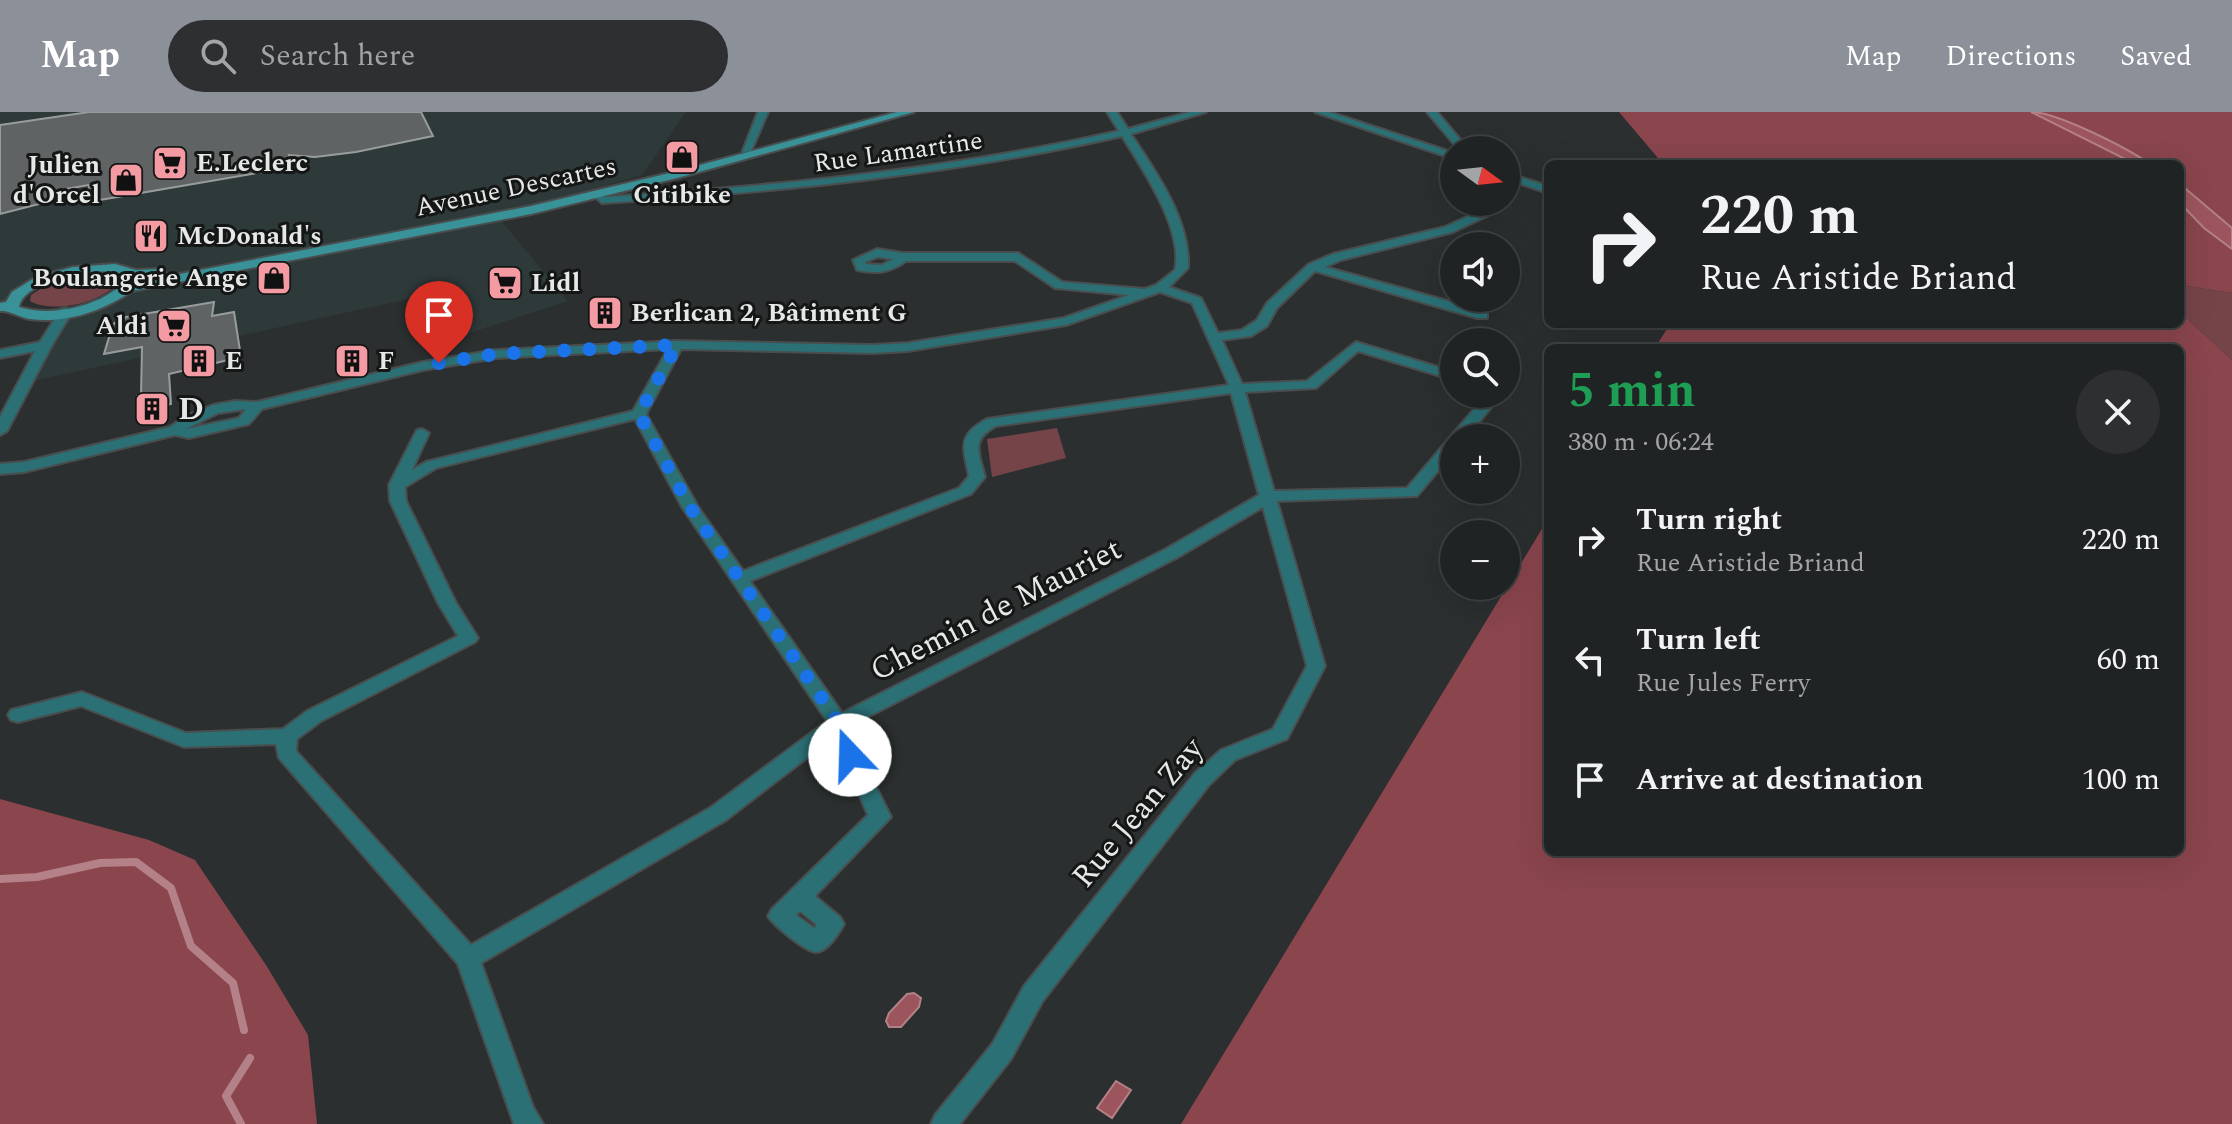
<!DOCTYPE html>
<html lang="en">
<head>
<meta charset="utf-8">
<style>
	body { margin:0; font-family:Spectral,serif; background:#2d2f30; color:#f1f3f6; height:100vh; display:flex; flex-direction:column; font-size:30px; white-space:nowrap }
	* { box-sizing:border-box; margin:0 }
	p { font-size:26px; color:#a2a4a6 }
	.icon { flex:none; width:44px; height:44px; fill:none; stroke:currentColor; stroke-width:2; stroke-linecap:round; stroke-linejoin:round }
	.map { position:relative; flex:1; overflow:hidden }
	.drawer { position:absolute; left:1544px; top:232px; width:640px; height:512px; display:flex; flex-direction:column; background:#202323; border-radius:12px; box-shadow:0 8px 32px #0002,0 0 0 2px #3d4041 }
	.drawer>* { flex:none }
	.banner { position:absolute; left:1544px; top:48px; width:640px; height:168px; border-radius:12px; box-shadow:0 8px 32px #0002,0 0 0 2px #3d4041; background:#202323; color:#f1f3f6; overflow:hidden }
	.needle { width:52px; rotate:105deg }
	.tools { position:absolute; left:1440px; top:24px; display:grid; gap:16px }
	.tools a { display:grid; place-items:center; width:80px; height:80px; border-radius:50%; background:#202323; box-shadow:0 8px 32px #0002,0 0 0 2px #3d4041; font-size:40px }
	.pin { position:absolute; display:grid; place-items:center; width:68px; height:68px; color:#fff; margin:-82px -34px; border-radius:50% 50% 50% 0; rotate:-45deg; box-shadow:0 0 8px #0007 }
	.pin .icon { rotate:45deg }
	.me { position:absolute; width:88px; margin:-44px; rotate:339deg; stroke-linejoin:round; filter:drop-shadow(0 0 6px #0008) }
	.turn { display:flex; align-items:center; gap:28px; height:168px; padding:0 24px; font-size:36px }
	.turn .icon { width:104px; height:104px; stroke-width:2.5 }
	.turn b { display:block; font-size:56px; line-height:68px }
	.round { display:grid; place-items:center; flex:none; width:84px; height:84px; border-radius:42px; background:#2d2f30 }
	.summary { display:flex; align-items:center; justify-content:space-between; height:136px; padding:0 24px }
	h1 { font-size:48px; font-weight:700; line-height:60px; color:#1e9e55 }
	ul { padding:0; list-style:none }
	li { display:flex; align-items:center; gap:24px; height:120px; padding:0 24px }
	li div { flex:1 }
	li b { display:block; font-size:30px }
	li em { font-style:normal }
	header { display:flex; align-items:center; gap:48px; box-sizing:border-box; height:112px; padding:0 40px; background:#8c9099; color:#fff }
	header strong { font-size:38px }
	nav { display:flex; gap:44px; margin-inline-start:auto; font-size:28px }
	.search { width:560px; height:72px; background:#2d2f30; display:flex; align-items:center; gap:20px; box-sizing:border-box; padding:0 28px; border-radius:44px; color:#a2a4a6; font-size:30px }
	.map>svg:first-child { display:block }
	.built { fill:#2e393a }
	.green { fill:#754449 }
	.forest { fill:#8a454d }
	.water { fill:#9d555d; stroke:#b38187; stroke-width:2 }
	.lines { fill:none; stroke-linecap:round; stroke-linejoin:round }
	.stream { stroke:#b38187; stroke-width:8 }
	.building { fill:#5f6363; stroke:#989c9d; stroke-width:2 }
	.street-casing { stroke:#494d4d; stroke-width:4 }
	.secondary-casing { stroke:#494d4d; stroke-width:4 }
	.street { fill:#2a7075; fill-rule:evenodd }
	.secondary { fill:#389298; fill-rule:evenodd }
	.route { stroke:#1a73e8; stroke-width:14; stroke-dasharray:0 25.2 }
	.labels { text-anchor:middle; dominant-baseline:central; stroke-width:6; stroke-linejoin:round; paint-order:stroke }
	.far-street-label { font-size:26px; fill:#e6e8e8; stroke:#151616 }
	.far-poi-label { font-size:26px; font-weight:bold; fill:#e6e8e8; stroke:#151616; text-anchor:start }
	.poi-label { font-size:32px; font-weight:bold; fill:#e6e8e8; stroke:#151616; text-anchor:start }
	.street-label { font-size:32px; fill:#e6e8e8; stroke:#151616 }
</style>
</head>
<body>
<header>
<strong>Map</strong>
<div class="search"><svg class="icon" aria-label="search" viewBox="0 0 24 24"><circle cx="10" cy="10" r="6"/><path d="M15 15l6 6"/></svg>Search here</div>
<nav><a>Map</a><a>Directions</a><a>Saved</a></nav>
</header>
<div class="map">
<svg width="2232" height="1012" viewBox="0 0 2232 1012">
	<rect width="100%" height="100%" fill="#2b2f2f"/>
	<!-- built -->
	<path class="built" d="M0 0H686L642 63 499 106 568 189 445 229 408 187 24 271 66 200 89 195 128 176 126 158 99 156 60 162 0 195Z"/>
	<!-- green -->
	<path class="green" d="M89 161C100 161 112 159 119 168 106 191 52 202 30 189L31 183 53 169Z
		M2180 173 2232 181V248L2180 200Z
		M1057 316 1066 346 992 365 987 327Z"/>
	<!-- forest -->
	<path class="forest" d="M1619 0H2232V181L2180 173V52H1663Z
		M2180 200 2232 248V1012H1181L1548 407V740H2180V236H1655L1670 212H2180Z
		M0 687 149 728 195 748 266 853 308 923 317 1012H0Z"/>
	<!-- water -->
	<path class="water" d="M2031 0C2057 0 2127 36 2150 52H2135Z
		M2180 72 2232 116V137L2204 116 2180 91Z
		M914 881 921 886 919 895 901 915H889L886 909 889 901 907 882Z
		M1116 969 1131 978 1112 1006 1097 996Z"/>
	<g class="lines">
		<!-- stream -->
		<path class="stream" d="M0 767 37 765 100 751 136 750 171 776 191 834 233 871 244 918
			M241 1012 226 984 250 946"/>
	</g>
	<!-- building -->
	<path class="building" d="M89 0H421L433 24 356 40 315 45 289 43 292 55 88 90 89 73 48 80 47 90 0 102V13Z
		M163 110 166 112 167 130 136 136V118Z
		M214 190 212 204 234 200 241 245 169 262 171 292 166 293V302L138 309 137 284 141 283 142 235 104 242 113 212 126 205Z"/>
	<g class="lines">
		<!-- street casing -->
		<g class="street-casing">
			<path id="street" d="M758 0H768L751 39 742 41Z
				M1107 0H1117L1128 17 1190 0H1206L1131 22C1156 60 1191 109 1188 156L1169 175 1201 186 1218 221 1242 218 1257 208 1267 191 1309 152 1333 142 1445 115 1486 96 1489 90H1499L1495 100 1453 120 1341 148 1325 155 1487 200V206H1477L1315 159 1277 196 1267 214 1251 224 1222 228 1242 272 1307 269 1356 230 1454 260V268L1358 239 1316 276 1245 280 1274 379 1407 376 1487 282H1502L1466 326H1454V340L1417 384 1277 389 1325 554 1287 627 1235 648 1209 673 1042 890 1011 947 960 1012H931L935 1003 993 931 1024 874 1195 661 1221 638 1273 617 1307 554 1263 395 1178 445 850 614 860 643 891 705 815 784 840 805 844 812C839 821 827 840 816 840 806 840 773 813 768 804L772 797 868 703 834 625 726 708 481 851 533 995 543 1012H514L458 852 279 646 276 632 184 635 81 594 18 610 11 608 8 603 11 598 82 580 186 621 283 617 307 599 458 524 438 491 390 389 389 373 417 318 422 317 429 321 412 358 426 350 633 299 668 237 496 246 423 258 262 297 249 312 189 326 175 323 24 360 0 362V352L24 350 170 315 188 303 213 293 235 289 257 290 423 250 496 238 677 229 872 233 908 231 1064 206 1129 183 1055 176 1015 149H906C890 161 876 162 857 158L853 148 877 137 903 141H1018L1062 170 1145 177 1156 173 1175 158C1184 118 1143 58 1122 24 951 63 778 80 602 91L593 83 598 80 605 85C778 74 949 57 1119 19ZM878 145 893 147 882 153 866 152 865 150ZM1160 180 1192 191 1229 273 987 307C957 323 963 335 969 364L959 376 743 459 698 395 646 302 681 237 872 241 908 239 1066 213ZM1231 281 1259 383 1166 437 842 601 750 469 971 382 985 365C979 341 970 328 996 314ZM246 297 239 306 186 317 218 301ZM635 307 682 395 827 609 710 696 471 833 296 639 297 627 321 609 475 530 478 526 456 491 406 389 405 375 436 356ZM800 799 817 813 814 816 796 803Z
				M1315 0H1329L1454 41V47Z
				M1427 0H1437L1469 38H1459Z
				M1506 61 1548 74V81L1506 67Z
				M66 196 72 200 52 233 7 319 0 323V305L35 239 0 246V238L40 230 61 197Z"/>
		</g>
		<!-- secondary casing -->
		<g class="secondary-casing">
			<path id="secondary" d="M897 0H914L681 65 531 102 132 179C103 199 65 212 30 207 19 205 9 198 0 199V191L6 190 12 180 36 165 73 155 115 152 136 158 159 157 166 161C149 173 130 162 112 160 89 157 23 169 19 195 46 203 75 198 100 187 110 182 118 175 128 172L531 94 674 60Z"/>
		</g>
		<!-- street -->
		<use href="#street" class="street"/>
		<!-- secondary -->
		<use href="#secondary" class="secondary"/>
	</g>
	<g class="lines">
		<!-- route -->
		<path class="route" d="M439 251 496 242 677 233 639 302 690 395 839 611 850 643"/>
	</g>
	<!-- icons -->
	<defs>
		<g id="shop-square" transform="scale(1.8)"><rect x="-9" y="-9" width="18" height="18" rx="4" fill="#f49aa2" stroke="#151616"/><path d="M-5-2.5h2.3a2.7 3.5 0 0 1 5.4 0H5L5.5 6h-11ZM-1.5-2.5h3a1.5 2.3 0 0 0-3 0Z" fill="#111"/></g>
		<g id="supermarket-square" transform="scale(1.8)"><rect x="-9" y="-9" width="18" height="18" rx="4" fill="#f49aa2" stroke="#151616"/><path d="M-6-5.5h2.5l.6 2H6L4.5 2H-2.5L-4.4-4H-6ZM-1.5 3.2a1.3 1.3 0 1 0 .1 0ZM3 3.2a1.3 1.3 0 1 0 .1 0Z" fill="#111"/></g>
		<g id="restaurant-square" transform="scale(1.8)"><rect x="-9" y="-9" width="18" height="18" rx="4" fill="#f49aa2" stroke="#151616"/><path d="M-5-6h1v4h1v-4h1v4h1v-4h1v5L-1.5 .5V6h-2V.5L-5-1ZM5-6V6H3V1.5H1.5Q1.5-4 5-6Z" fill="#111"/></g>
		<g id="building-square" transform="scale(1.8)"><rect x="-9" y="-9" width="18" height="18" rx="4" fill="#f49aa2" stroke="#151616"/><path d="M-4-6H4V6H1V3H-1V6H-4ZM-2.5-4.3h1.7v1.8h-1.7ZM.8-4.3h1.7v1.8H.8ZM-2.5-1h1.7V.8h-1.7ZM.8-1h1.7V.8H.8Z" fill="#111"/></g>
	</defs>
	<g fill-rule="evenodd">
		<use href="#shop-square" x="682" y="45"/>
		<use href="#supermarket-square" x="170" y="51"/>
		<use href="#shop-square" x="126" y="68"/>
		<use href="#restaurant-square" x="151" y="124"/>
		<use href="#shop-square" x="274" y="166"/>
		<use href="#supermarket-square" x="505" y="171"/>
		<use href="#building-square" x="605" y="201"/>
		<use href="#supermarket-square" x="174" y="214"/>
		<use href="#building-square" x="199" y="249"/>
		<use href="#building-square" x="352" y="249"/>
		<use href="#building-square" x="152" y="297"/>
	</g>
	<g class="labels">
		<!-- far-street labels -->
		<g class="far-street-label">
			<text transform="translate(898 40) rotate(-8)">Rue Lamartine</text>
			<text transform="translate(516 75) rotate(-12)">Avenue Descartes</text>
		</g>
		<!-- far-poi labels -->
		<g class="far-poi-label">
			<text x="196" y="51">E.Leclerc</text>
			<text x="100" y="53" text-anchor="end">Julien<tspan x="100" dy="30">d'Orcel</tspan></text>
			<text x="682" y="83" text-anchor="middle">Citibike</text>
			<text x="177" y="124">McDonald's</text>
			<text x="248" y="166" text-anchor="end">Boulangerie Ange</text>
			<text x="531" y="171">Lidl</text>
			<text x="631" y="201">Berlican 2, Bâtiment G</text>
			<text x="148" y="214" text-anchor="end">Aldi</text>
			<text x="225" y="249">E</text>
			<text x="378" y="249">F</text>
		</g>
		<!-- poi labels -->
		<g class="poi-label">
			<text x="178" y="297">D</text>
		</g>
		<!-- street labels -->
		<g class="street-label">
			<text transform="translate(996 498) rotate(-27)">Chemin de Mauriet</text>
			<text transform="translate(1138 701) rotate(-50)">Rue Jean Zay</text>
		</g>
	</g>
</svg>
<div class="tools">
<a><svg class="needle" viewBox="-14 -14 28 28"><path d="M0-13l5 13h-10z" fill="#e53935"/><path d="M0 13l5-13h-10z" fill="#a2a4a6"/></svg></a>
<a><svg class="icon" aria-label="sound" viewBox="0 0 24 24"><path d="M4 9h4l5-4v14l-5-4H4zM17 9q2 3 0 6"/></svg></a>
<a><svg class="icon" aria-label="search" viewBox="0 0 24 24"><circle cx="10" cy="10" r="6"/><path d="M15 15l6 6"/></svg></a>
<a>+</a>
<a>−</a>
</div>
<div class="pin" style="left:439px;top:251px;background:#d93025"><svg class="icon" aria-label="arrive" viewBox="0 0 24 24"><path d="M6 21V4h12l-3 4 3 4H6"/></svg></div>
<svg class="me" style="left:850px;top:643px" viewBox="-20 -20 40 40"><circle r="19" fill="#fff"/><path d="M0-13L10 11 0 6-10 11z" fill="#1a73e8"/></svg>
<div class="banner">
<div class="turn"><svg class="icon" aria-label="right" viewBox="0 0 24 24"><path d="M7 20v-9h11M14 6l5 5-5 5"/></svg><div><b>220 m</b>Rue Aristide Briand</div></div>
</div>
<section class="drawer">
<div class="summary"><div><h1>5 min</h1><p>380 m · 06:24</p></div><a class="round"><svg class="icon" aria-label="close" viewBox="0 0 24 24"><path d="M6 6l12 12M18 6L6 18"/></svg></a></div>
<ul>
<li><svg class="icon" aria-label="right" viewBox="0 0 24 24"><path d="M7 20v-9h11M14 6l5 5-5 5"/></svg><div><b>Turn right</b><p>Rue Aristide Briand</p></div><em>220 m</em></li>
<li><svg class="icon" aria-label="left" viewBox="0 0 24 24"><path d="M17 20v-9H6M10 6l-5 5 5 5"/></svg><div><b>Turn left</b><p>Rue Jules Ferry</p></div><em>60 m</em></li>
<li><svg class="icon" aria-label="arrive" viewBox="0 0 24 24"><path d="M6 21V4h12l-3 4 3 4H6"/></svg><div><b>Arrive at destination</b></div><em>100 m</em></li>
</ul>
</section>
</div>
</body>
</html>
